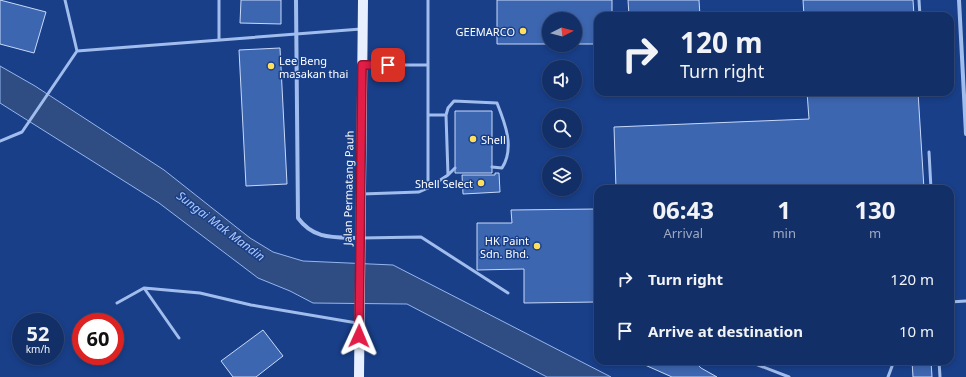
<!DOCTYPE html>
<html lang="en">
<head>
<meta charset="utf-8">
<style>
	body { margin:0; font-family:"Noto Sans",sans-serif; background:#203b70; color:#f1f3f6; height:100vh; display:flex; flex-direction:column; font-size:15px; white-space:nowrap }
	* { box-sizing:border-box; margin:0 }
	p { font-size:13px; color:#9da9c0 }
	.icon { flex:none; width:22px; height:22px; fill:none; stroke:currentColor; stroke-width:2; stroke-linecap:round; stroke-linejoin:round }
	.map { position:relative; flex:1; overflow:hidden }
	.side { position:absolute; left:594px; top:185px; width:360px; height:180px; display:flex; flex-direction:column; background:#132f67; border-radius:12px; box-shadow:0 2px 6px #0003,0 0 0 1px #324a7b }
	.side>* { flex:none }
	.hud { position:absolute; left:594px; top:12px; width:360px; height:84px; border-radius:12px; box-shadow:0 2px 6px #0003,0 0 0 1px #324a7b; background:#132f67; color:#f1f3f6; overflow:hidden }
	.needle { width:26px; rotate:84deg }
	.buttons { position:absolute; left:542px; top:12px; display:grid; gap:8px }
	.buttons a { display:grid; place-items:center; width:40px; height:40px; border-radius:50%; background:#132f67; box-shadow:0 2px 6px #0003,0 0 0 1px #324a7b; font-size:20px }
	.speed { position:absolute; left:12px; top:313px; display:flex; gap:8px; font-size:20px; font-weight:700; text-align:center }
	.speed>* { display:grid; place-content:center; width:52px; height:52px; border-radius:50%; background:#132f67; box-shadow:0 2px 6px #0003,0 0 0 1px #324a7b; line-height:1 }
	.speed small { font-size:10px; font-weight:400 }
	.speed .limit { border:6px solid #d22; background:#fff; color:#111 }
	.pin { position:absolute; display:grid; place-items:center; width:34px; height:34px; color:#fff; margin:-17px; border-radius:8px; box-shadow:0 2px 6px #0006 }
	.me { position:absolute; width:44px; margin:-22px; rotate:1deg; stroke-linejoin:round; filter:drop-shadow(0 0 3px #0008) }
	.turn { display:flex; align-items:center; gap:14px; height:84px; padding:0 20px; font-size:18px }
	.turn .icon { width:52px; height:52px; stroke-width:2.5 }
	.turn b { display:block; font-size:28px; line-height:34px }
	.eta { display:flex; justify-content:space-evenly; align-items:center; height:68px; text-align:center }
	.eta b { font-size:24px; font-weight:700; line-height:28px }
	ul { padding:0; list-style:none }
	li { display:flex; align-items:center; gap:12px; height:52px; padding:0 20px }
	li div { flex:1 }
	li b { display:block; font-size:15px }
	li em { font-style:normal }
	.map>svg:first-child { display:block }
	.water { fill:#2f4c83; stroke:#94b6f0 }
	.building { fill:#3d66b0; stroke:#c7d9fa }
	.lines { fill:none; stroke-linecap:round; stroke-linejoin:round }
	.service { stroke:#a1bded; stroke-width:3 }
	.minor { stroke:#a1bded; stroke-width:4 }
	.primary { stroke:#e8efff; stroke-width:10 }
	.route-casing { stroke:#92132f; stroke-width:10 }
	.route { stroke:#e11d48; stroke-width:7 }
	.poi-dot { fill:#ffdf5e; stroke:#193f89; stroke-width:1.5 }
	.labels { text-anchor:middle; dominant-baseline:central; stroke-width:3; stroke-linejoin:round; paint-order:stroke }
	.poi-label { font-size:11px; fill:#fff; stroke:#193f89; text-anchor:end }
	.street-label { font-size:11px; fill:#fff; stroke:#193f89 }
	.water-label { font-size:12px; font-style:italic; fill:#adc7f5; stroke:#193f89 }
</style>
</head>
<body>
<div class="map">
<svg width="966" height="377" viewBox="0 0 966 377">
	<rect width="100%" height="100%" fill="#193f89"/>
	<!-- water -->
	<path class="water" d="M0 66 35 86 164 170 250 238 273 252 303 261 393 265 611 377H547L407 304 313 303 290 291 258 278 159 203 0 103Z"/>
	<!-- building -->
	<path class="building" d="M0 0 46 12 34 53 0 44Z
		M241 0H281V24L240 23Z
		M497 0H612V16H598V44H575V19H549V44H497Z
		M628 0H699L700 16H629Z
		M803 0H913L914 16H804Z
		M280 48 287 184 246 186 239 50Z
		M807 92H918L924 189H616L614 127 809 119Z
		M455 111H492V173H455Z
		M495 173H499L500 192 463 194 462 175H495Z
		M596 209 597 302 524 303V269L477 270V223H512L511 210Z
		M263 330 283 356 256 377H233L221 361Z
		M636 361H694L701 368 717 377H672Z
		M912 361H931L932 377H913Z"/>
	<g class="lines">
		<!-- service -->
		<path class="service" d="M65 0 77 51
			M219 0V39
			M919 0 920 16
			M428 65V0
			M428 115H446L448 108 454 101 497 103C505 123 515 148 502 168L492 167
			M0 141 22 132 77 51 361 29
			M929 152 931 189
			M448 175 455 168
			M428 188 448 175 446 115
			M362 194 419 192 428 188V65H364
			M361 238 421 237 508 293
			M144 288 179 338
			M950 302 966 301
			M117 303 144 288 200 293 251 305 357 323
			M939 361 940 377
			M753 363 789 377
			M888 377 894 361"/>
		<!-- minor -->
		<path class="minor" d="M296 0 298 218C314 240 334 237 360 238
			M959 0 966 134"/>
		<!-- primary -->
		<path class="primary" d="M359 377 363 0"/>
	</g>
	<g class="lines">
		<!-- route casing -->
		<g class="route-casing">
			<path id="route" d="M359 336 362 65H388"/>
		</g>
		<!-- route -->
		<use href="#route" class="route"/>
	</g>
	<!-- markers -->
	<g class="poi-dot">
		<circle cx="523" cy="31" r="4"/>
		<circle cx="271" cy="66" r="4"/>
		<circle cx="473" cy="139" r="4"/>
		<circle cx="481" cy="183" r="4"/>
		<circle cx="537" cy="246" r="4"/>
	</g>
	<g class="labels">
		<!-- poi labels -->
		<g class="poi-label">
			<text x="515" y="31">GEEMARCO</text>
			<text x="279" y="60" text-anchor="start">Lee Beng<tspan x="279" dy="13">masakan thai</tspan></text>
			<text x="481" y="139" text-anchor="start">Shell</text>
			<text x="473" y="183">Shell Select</text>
			<text x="529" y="240">HK Paint<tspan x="529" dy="13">Sdn. Bhd.</tspan></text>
		</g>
		<!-- street labels -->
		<g class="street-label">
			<text transform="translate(348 188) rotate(-89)">Jalan Permatang Pauh</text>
		</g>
		<!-- water labels -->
		<g class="water-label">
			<text transform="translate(221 226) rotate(37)">Sungai Mak Mandin</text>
		</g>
	</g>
</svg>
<div class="buttons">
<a><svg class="needle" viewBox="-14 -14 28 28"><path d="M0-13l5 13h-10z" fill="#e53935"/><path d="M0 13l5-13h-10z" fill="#9da9c0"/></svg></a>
<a><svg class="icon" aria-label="sound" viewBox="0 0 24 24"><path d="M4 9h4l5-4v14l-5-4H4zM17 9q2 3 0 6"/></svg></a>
<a><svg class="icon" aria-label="search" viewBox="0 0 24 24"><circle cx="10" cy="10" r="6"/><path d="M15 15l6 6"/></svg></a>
<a><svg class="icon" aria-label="layers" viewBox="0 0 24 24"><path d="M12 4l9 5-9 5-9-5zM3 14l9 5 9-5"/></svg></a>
</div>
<div class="speed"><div>52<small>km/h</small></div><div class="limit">60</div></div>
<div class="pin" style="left:388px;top:65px;background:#d93025"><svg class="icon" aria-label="arrive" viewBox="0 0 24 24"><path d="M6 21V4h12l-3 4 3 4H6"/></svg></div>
<svg class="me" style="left:359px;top:336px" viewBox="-20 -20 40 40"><path d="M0-17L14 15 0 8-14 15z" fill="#e11d48" stroke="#fff" stroke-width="4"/></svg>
<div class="hud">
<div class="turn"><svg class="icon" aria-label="right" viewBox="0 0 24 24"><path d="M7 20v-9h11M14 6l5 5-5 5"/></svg><div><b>120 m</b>Turn right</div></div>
</div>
<section class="side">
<div class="eta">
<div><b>06:43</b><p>Arrival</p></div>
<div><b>1</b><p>min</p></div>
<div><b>130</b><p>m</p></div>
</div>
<ul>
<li><svg class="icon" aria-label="right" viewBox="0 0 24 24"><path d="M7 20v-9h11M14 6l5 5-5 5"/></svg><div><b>Turn right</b></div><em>120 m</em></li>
<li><svg class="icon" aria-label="arrive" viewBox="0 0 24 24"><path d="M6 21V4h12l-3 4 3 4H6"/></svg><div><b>Arrive at destination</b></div><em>10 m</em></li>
</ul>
</section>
</div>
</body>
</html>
